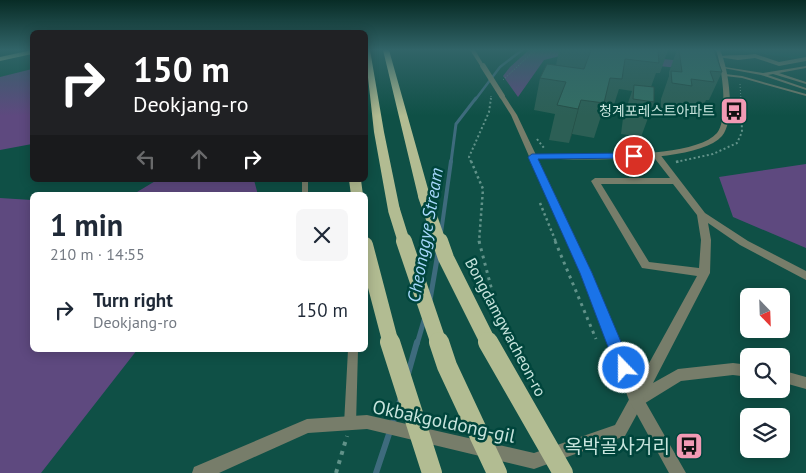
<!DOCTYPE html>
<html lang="en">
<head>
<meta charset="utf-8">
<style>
	body { margin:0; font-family:"PT Sans","Noto Sans KR",sans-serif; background:#f6f6f7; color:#1f2937; height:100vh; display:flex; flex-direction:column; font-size:19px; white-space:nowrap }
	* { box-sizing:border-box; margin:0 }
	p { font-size:16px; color:#747a83 }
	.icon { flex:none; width:28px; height:28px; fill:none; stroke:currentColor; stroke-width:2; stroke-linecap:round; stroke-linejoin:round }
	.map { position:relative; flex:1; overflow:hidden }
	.sheet { position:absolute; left:30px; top:192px; width:338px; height:160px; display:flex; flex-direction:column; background:#fff; border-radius:8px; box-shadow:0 2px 12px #0003 }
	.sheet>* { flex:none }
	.hud { position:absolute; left:30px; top:30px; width:338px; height:152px; border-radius:8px; box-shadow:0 2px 12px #0003; background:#202124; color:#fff; overflow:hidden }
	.needle { width:32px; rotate:157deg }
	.tools { position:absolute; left:740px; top:288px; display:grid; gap:10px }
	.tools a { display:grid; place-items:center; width:50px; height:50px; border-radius:8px; background:#fff; box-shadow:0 2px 12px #0003; font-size:25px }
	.pin { position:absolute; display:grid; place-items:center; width:42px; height:42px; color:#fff; margin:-21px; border:2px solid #fff; border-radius:50%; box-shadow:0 1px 5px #0007 }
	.me { position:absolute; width:55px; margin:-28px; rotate:338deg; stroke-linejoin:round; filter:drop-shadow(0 0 4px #0008) }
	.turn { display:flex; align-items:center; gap:18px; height:105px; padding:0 20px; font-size:22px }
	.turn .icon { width:65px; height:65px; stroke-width:2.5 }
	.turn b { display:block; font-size:35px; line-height:42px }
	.lanes { display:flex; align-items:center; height:48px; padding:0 20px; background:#0003; justify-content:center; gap:25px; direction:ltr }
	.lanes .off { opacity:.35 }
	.round { display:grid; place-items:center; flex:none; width:52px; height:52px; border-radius:8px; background:#f6f6f7 }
	.headline { display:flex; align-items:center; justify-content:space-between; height:85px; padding:0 20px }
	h1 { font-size:30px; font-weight:700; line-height:38px }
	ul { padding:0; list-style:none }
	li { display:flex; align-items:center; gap:15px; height:65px; padding:0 20px }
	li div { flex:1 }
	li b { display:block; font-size:19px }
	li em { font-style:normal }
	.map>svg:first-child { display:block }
	.built { fill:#075c51 }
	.green { fill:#5e497f }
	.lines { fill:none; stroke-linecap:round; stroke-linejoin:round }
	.stream-far4 { stroke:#3e6b7d; stroke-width:2.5 }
	.stream-far3 { stroke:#3e6b7d; stroke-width:3 }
	.stream-far2 { stroke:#3e6b7d; stroke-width:4 }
	.stream-far1 { stroke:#3e6b7d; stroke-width:5 }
	.stream { stroke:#3e6b7d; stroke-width:6 }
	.path-far4 { stroke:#619289; stroke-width:1; stroke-dasharray:1 2; stroke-linecap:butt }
	.path-far3 { stroke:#619289; stroke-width:2; stroke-dasharray:2 2.5; stroke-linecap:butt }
	.path-far2 { stroke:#619289; stroke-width:2.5; stroke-dasharray:2.5 3; stroke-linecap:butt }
	.path-far1 { stroke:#619289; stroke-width:3; stroke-dasharray:3 4.5; stroke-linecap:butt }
	.path { stroke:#619289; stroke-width:4; stroke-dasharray:4 5.5; stroke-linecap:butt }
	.service { fill:#777d6a; fill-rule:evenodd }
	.minor { fill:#777d6a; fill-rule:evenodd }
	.tertiary { fill:#777d6a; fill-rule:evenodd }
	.primary { fill:#a8b28c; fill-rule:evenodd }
	.trunk { fill:#b2bc92; fill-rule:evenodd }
	.tertiary-bridge { stroke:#777d6a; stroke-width:5.5 }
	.trunk-bridge-far2 { stroke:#b2bc92; stroke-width:12 }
	.trunk-bridge-far1 { stroke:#b2bc92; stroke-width:16 }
	.trunk-bridge { stroke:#b2bc92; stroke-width:20 }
	.wall { fill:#2c5f55 }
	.shaded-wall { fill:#244d45 }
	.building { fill:#336e63; stroke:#244d45 }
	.route { fill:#1a73e8; stroke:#114b97 }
	.labels { text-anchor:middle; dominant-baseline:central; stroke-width:5; stroke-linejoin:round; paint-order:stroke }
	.far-poi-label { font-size:14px; fill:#c7e4dd; stroke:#00453c; text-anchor:end }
	.street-label { font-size:16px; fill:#c7e4dd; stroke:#00453c }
	.water-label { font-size:18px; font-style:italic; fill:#a7d9fd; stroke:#00453c }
	.near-street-label { font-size:19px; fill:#c7e4dd; stroke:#00453c }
	.near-poi-label { font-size:19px; fill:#c7e4dd; stroke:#00453c; text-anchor:end }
</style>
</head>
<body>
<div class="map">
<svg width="806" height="473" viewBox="0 0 806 473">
	<rect width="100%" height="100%" fill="#0f5046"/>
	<!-- built -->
	<path class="built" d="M733 50H806V57L799 59Z"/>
	<!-- green -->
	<path class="green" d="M529 50H569L715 64 718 72 560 56 544 60 518 97 503 76 510 67Z
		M32 69V144L0 150V77Z
		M806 164V248L733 217 719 177Z
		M157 180H254L258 195H132Z
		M0 198 32 200V350H137L41 473H0Z"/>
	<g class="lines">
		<!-- stream-far4 -->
		<path class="stream-far4" d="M475 100 500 67 522 50"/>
		<!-- stream-far3 -->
		<path class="stream-far3" d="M451 162 456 124 476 98"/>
		<!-- stream-far2 -->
		<path class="stream-far2" d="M441 233 451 161"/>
		<!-- stream-far1 -->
		<path class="stream-far1" d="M430 300 438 253
			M417 344 425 317"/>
		<!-- stream -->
		<path class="stream" d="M408 374 417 342
			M376 473 401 398"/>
		<!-- path-far4 -->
		<path class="path-far4" d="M503 80 535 50
			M740 84 741 100
			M491 100V96"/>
		<!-- path-far3 -->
		<path class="path-far3" d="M537 139 544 148
			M471 162 469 157 489 112 491 98
			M676 162 713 154 737 143 742 132 741 98"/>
		<!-- path-far2 -->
		<path class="path-far2" d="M471 161 483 189 479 242
			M676 162 681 161
			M540 203 556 242"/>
		<!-- path-far1 -->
		<path class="path-far1" d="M479 241 503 333
			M555 241 596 339"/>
		<!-- path -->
		<path class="path" d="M336 473 347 436"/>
		<!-- service -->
		<path class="service" d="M806 66V68L779 73 806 82V84L773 74 768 75 806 88V90L761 75 723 68 725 67 763 73Z
			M725 74 742 76 806 94V96L742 78 725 76Z
			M302 180H308V195H302Z
			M348 350H358L356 424 354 428 350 429 346 428 344 424Z"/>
		<!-- minor -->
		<path class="minor" d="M755 54 779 62 806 57V61L779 66 755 58 738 60 718 57C726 54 745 56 755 54Z
			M653 153H659L705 213 748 241 806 271V280L740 245 708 223 711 240 710 273 653 383 678 369 733 363 749 365V377L733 375 681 381 642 405 625 436 534 469 367 429 308 433 219 473H192L194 467 307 419 367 415 534 453 615 425 697 276 642 268 591 181 595 178H670L652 155ZM601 184H673L697 215 701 240 699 268 649 262Z
			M781 370 806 377V389L781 382Z"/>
		<!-- tertiary -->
		<path class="tertiary" d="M470 50H475L485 67H481Z
			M716 50H720C729 69 736 119 722 136 696 165 577 159 538 159L592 273 642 396 686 473H669L629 400 580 273 511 115 499 96 504 95 517 115 536 155C574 154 692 161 717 133 729 118 722 67 716 50Z"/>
		<!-- primary -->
		<path class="primary" d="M32 50V54L0 61V57Z"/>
		<!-- trunk -->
		<path class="trunk" d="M365 50H370L384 132 400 210 394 214 388 210 374 132Z
			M383 50H389L430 196 428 199H420L418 196Z
			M349 180H361L363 195H351Z"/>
		<!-- tertiary-bridge -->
		<path class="tertiary-bridge" d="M483 66 502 96"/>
		<!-- trunk-bridge-far2 -->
		<path class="trunk-bridge-far2" d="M424 196 440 242
			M394 210 404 242"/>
		<!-- trunk-bridge-far1 -->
		<path class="trunk-bridge-far1" d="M404 241 439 344
			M440 241 446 258 489 344
			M365 245 391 344"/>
		<!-- trunk-bridge -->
		<path class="trunk-bridge" d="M390 342 432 473
			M439 342 447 366 497 473
			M488 342 563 473"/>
	</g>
	<!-- wall -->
	<path class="wall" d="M559 50H668L660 73H656L651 87 654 102 641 137 621 134 623 118 632 91 619 89 612 111 603 110 594 138 572 134 569 143 549 140 555 114 534 110 540 78 556 65Z
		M677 50H714L722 72 709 100H706L701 110 683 108 680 115 661 112V99L669 76V72Z"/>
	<!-- shaded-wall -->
	<path class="shaded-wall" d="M581 100 572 134 569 143 578 109Z"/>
	<!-- building -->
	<path class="building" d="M591 50H658L659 63 625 59 622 79 610 78 604 103 581 100 578 109 557 105 566 82 540 78 547 64 584 69Z
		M679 50H714L722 72 710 71 714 82 691 79 692 86 672 83 671 71 682 72Z
		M634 85 654 87V102L633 99Z"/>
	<!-- sky -->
	<linearGradient id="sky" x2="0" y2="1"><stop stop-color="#082c26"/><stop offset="0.43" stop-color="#316468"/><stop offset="1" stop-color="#316468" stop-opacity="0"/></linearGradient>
	<rect width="806" height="116" fill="url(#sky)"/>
	<!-- route -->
	<path class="route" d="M634 153 639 156 637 158 538 159 592 273 632 368 629 373 624 375 618 373 616 368 580 273 528 157 532 154Z"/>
	<!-- icons -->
	<defs>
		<g id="bus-square" transform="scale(1.4375)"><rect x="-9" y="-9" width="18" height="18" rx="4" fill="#f19ab4" stroke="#00453c"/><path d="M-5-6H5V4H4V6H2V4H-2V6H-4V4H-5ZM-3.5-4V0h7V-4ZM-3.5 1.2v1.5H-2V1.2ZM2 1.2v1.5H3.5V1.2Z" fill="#111"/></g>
	</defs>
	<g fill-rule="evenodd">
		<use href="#bus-square" x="734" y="111"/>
		<use href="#bus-square" x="689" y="446"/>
	</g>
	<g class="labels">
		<!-- far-poi labels -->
		<g class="far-poi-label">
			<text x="715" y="111">청계포레스트아파트</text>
		</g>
		<!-- street labels -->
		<g class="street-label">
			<text transform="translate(506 327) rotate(62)">Bongdamgwacheon-ro</text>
		</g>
		<!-- water labels -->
		<g class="water-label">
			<text transform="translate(425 235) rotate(-80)">Cheonggye Stream</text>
		</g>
		<!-- near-street labels -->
		<g class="near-street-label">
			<text transform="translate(444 421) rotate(12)">Okbakgoldong-gil</text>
		</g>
		<!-- near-poi labels -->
		<g class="near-poi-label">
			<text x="670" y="446">옥박골사거리</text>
		</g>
	</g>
</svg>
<div class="tools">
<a><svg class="needle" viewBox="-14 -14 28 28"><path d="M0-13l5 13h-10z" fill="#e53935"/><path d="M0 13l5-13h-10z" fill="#747a83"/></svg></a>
<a><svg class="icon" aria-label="search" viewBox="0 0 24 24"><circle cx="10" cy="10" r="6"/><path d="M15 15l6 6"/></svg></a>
<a><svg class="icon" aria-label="layers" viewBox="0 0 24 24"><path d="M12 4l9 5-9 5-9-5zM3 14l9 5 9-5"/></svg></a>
</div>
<div class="pin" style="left:634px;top:156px;background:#d93025"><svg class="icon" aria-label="arrive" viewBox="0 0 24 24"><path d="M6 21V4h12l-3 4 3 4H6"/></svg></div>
<svg class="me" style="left:624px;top:368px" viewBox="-20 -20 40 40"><circle r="17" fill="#1a73e8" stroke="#fff" stroke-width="3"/><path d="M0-11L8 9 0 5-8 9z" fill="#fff"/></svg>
<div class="hud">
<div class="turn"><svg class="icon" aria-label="right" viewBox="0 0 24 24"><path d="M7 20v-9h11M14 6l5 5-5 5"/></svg><div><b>150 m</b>Deokjang-ro</div></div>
<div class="lanes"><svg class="icon off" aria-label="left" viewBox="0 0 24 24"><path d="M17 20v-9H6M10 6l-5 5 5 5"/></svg><svg class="icon off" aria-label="ahead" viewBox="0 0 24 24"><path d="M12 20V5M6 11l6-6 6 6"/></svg><svg class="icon" aria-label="right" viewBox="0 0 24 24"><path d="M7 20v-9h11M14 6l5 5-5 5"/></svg></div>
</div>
<section class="sheet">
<div class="headline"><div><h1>1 min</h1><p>210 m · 14:55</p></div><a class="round"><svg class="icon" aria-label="close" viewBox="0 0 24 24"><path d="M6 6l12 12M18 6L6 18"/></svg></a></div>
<ul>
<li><svg class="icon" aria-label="right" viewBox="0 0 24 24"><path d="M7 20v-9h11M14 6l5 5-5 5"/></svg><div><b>Turn right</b><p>Deokjang-ro</p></div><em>150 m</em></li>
</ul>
</section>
</div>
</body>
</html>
